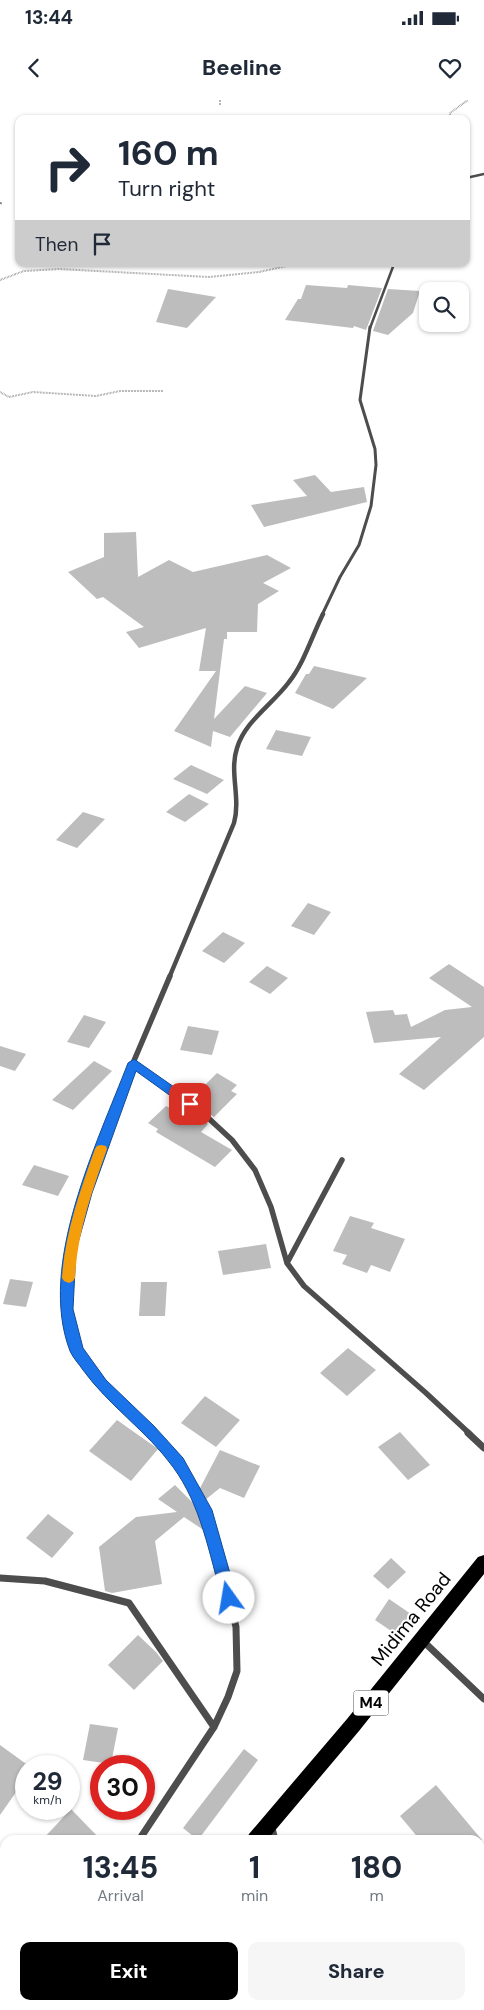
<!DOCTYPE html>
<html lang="en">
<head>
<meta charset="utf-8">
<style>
	body { margin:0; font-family:"DM Sans",sans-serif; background:#f6f6f7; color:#1f2937; height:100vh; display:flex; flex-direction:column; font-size:19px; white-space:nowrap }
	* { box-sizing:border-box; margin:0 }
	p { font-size:16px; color:#747a83 }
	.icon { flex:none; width:28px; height:28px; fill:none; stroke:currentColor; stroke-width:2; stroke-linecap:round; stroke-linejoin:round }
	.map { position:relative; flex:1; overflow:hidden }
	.details { position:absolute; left:0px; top:1735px; width:485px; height:175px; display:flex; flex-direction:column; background:#fff; border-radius:15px 15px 0 0; box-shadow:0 1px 4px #0004 }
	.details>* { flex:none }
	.hud { position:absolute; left:15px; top:15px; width:455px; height:152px; border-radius:10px; box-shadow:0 1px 4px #0004; background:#fff; color:#1f2937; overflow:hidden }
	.fabs { position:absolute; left:419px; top:182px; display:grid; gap:10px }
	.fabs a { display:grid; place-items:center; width:50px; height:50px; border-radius:10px; background:#fff; box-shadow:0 1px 4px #0004; font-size:25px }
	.speed { position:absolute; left:15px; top:1655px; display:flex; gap:10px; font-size:25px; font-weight:700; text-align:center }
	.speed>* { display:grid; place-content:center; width:65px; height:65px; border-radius:50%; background:#fff; box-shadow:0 1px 4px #0004; line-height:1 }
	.speed small { font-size:12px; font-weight:400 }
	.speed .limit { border:8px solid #d22; background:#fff; color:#111 }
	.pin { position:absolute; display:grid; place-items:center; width:42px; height:42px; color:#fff; margin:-21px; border-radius:10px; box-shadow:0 2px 8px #0006 }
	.me { position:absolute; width:55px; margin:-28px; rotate:347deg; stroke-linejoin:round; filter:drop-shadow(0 0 4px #0008) }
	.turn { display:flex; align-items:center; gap:18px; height:105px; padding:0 20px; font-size:22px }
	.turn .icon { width:65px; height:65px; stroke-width:2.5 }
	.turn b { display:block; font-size:35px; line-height:42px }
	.then { display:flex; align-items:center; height:48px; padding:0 20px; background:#0003; gap:10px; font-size:19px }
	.eta { display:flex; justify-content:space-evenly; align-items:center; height:85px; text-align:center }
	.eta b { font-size:30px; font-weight:800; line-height:35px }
	.cta { display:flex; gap:10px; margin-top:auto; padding:10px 20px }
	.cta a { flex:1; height:58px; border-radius:10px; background:#000; color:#fff; font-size:20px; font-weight:800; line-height:58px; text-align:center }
	.cta a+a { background:#f6f6f7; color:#1f2937 }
	.status { display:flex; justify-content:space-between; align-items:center; height:35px; padding:0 25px; background:#fff; direction:ltr }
	.status svg { height:14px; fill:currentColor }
	header { display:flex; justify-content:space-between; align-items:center; height:65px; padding:0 20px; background:#fff; font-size:22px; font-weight:800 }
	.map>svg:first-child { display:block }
	.building { fill:#bdbdbd }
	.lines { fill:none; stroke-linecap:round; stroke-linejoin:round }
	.path { stroke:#6f6f6f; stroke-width:2; stroke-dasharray:0.5 1; stroke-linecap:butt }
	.minor-far4 { stroke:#4d4d4d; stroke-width:2.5 }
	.minor-far3 { stroke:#4d4d4d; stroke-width:3 }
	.minor-far2 { stroke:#4d4d4d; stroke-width:4.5 }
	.minor-far1 { stroke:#4d4d4d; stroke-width:5.5 }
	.minor { stroke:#4d4d4d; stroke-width:7 }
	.primary { fill:#000; fill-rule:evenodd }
	.route { fill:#1a73e8; stroke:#114b97 }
	.slow { fill:#f59e0b }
	.labels { text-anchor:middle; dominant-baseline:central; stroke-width:4; stroke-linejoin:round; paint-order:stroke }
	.shield { fill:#fff; stroke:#4c4c4c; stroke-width:1 }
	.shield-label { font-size:15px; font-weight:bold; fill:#000 }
	.near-street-label { font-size:19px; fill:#000; stroke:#fff }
</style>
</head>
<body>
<div class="status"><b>13:44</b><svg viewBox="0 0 49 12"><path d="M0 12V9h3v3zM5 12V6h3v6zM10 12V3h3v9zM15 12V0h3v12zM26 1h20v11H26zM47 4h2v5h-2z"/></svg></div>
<header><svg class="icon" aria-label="back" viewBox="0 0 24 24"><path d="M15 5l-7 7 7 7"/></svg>Beeline<svg class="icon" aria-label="heart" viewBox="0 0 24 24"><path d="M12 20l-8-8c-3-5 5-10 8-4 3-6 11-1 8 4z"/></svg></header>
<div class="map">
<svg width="484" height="1910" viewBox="0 0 484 1910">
	<rect width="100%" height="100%" fill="#fff"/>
	<!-- building -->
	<path class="building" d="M306 185 347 188 348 185 382 188 366 230 354 226 353 228 285 220 298 199H301Z
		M168 189 216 197 187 228 156 222Z
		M388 189 420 191 413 213 388 235 373 231Z
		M315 375 331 392 364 387 367 402 264 427 251 405 307 396 293 380Z
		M136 432 138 477 169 460 193 472 267 455 291 468 263 483 279 491 258 504 257 532H227V539H224L214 619 245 586 267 593 230 637 213 631 211 647 174 631 216 571H199L206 528 139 548 126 532 144 527 103 497 97 499 68 472 104 457V433Z
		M314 566 367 578 333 609 295 593 306 574H309Z
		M276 630 311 637 302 656 266 649Z
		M191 665 224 680 207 694 173 679Z
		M189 694 209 704 185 722 166 712Z
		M83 712 105 719 77 748 56 740Z
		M308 803 331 812 314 835 291 826Z
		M223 832 245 843 224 863 202 851Z
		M449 864 484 887V937L424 990 399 974 441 937 374 943 366 912 393 910 395 915 407 914 411 927 445 910 472 907 429 878Z
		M267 866 288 878 270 894 249 882Z
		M84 915 106 922 89 948 67 942Z
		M188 926 219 931 212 955 180 950Z
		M0 946 26 954 15 971 0 966Z
		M94 961 112 971 73 1010 52 1000Z
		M217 973 237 985 231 991 237 994 214 1017 191 999Z
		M166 1006 178 1012 184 1006 208 1024 201 1032 232 1050 215 1067 156 1032 158 1029 148 1023Z
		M34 1065 69 1076 58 1096 22 1085Z
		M350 1116 374 1123 371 1128 405 1139 390 1172 371 1165 367 1173 342 1164 347 1155 333 1151Z
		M266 1144 271 1168 223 1175 218 1151Z
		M10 1179 33 1182 26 1207 3 1204Z
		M141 1182H167L165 1216H139Z
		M348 1248 376 1270 347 1296 320 1273Z
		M205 1296 240 1320 216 1347 181 1323Z
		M117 1320 158 1349 131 1381 89 1351Z
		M400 1332 430 1365 408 1380 378 1347Z
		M220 1350 260 1366 244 1398 220 1388 205 1400 199 1390Z
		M175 1385 193 1403V1402L199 1412 205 1431 184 1417 155 1441 162 1484 112 1493 105 1491 99 1447 136 1417 177 1412 158 1399Z
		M48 1414 74 1433 52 1458 26 1438Z
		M391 1458 406 1472 388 1489 373 1476Z
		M389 1499 411 1514 397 1535 375 1520Z
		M138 1535 156 1552 163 1561 134 1590 108 1565Z
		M90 1624 118 1628 111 1664 83 1660Z
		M0 1645 29 1666H26V1678L0 1715Z
		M244 1649 258 1660 198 1740 183 1728Z
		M436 1685 482 1740H420L400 1716Z
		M71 1709 101 1740H42Z"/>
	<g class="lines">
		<!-- path -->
		<path class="path" d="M220 0V5
			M450 19V13L468 0
			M0 103H2L0 104
			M0 180 24 171 59 169 209 177 259 172 296 164
			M0 292 9 297 33 292 96 296 120 291H163"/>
		<!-- minor-far4 -->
		<path class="minor-far4" d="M466 78 484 74
			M370 228 394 164"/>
		<!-- minor-far3 -->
		<path class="minor-far3" d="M322 515 340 477 359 445 371 406 376 365 375 349 360 300 370 227"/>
		<!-- minor-far2 -->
		<path class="minor-far2" d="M169 878 234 723C241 698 229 672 237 648 245 621 273 604 289 582 304 563 312 536 323 514"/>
		<!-- minor-far1 -->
		<path class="minor-far1" d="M133 963 205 1015 232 1040 255 1070 271 1107 287 1163 304 1186 426 1293 470 1334
			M287 1163 342 1060
			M152 1334 101 1284 77 1250 67 1209 70 1150 85 1093 133 963 170 876"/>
		<!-- minor -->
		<path class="minor" d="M468 1333 484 1348
			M0 1478 45 1481 129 1503 214 1627
			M423 1541 484 1599
			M272 1728 275 1740
			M139 1740 214 1627 228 1597 237 1571 236 1527 222 1468 204 1410 178 1363 151 1333
			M25 1905V1910
			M324 1905 325 1910"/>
		<!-- primary -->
		<path class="primary" d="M484 1455V1474L359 1631 267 1740H246L249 1734 347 1619 478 1457Z
			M102 1905H123L120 1910H99Z"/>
	</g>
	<!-- route -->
	<path class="route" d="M134 959 194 1001 196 1004 194 1007H186L136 971 92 1093 76 1150 73 1209 83 1248 106 1280 154 1326 183 1358 212 1410 237 1498 234 1503 229 1505 224 1503 222 1498C209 1453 201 1405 173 1367 147 1331 109 1306 83 1270 79 1264 73 1258 70 1251 37 1165 97 1044 128 963Z"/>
	<!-- slow -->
	<path class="slow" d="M101 1045 106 1046 107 1049C92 1091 77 1133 75 1178L73 1181 69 1183 64 1181 62 1178C65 1133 80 1091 95 1049L97 1046Z"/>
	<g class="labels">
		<!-- shield labels -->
		<rect class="shield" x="353.5" y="1590.5" width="35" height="25" rx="4"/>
		<g class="shield-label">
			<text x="371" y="1603">M4</text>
		</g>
		<!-- near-street labels -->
		<g class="near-street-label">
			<text transform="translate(411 1519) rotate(-51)">Midima Road</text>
		</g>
	</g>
</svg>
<div class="fabs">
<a><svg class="icon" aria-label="search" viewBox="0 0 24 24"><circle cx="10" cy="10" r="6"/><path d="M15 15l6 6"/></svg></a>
</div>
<div class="speed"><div>29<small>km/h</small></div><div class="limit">30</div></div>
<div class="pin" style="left:190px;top:1004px;background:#d93025"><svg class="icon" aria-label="arrive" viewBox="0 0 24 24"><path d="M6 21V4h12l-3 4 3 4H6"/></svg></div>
<svg class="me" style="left:229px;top:1498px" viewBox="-20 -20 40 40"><circle r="19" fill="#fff"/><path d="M0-13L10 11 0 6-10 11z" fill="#1a73e8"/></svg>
<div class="hud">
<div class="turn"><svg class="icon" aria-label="right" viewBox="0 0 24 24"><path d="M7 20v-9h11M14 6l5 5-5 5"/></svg><div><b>160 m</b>Turn right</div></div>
<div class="then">Then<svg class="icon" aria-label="arrive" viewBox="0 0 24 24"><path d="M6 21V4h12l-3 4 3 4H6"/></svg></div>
</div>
<section class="details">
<div class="eta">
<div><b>13:45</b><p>Arrival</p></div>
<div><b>1</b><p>min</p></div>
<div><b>180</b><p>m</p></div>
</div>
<div class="cta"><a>Exit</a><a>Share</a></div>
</section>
</div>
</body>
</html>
